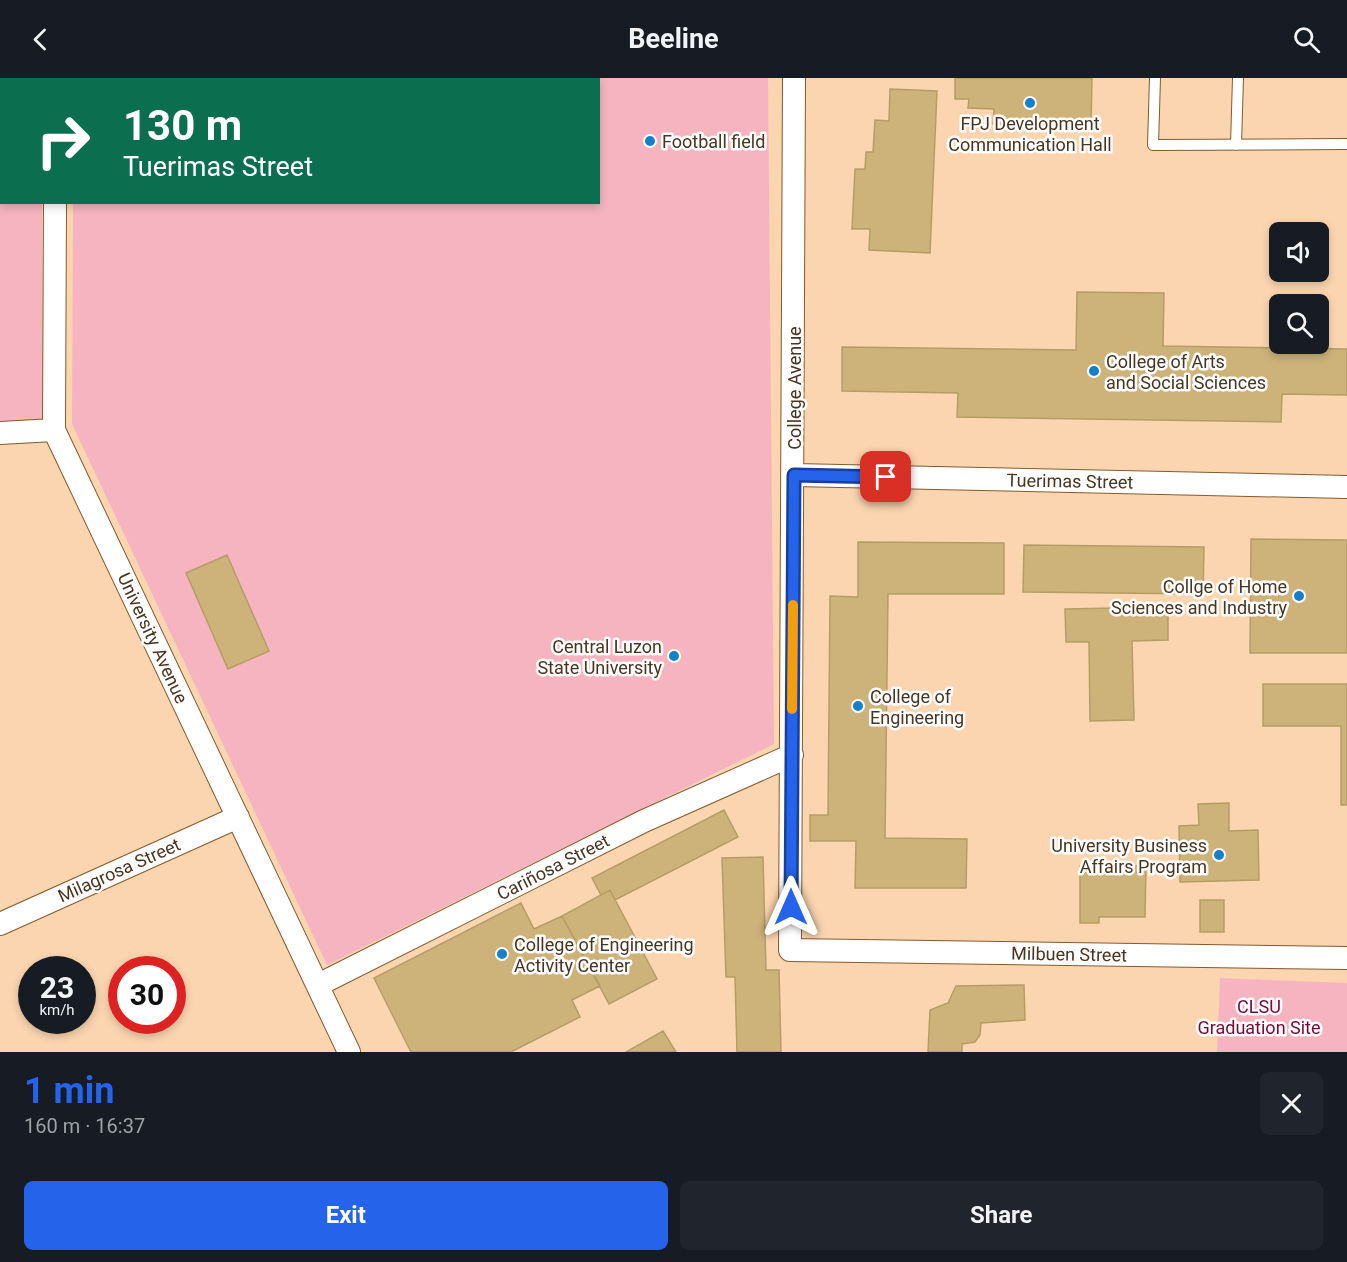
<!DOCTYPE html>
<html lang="en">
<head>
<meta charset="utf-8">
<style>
	body { margin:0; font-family:Roboto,sans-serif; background:#20242c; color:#f1f3f6; height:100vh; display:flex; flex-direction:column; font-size:22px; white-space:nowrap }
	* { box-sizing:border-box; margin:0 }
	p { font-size:20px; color:#9ea1a6 }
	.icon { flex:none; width:33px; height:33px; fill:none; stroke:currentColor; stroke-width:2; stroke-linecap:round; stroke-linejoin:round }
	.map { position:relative; height:974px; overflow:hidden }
	.drawer { display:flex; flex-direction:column; background:#171b24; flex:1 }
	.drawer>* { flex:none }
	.banner { position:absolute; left:0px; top:0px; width:600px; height:126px; box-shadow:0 3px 9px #0003; background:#0b6e4f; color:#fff; overflow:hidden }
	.tools { position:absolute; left:1269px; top:144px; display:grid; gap:12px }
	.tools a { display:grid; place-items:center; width:60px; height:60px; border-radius:9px; background:#171b24; box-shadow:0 3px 9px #0003; font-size:30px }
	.speed { position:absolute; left:18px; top:878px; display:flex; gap:12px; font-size:30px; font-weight:700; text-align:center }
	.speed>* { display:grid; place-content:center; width:78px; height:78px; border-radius:50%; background:#171b24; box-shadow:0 3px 9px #0003; line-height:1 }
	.speed small { font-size:15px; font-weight:400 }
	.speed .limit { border:9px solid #d22; background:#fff; color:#111 }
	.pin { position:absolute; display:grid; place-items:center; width:51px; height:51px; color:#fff; margin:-26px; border-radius:12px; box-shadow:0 3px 9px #0006 }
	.me { position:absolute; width:66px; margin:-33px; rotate:0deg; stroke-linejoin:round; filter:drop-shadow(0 0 4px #0008) }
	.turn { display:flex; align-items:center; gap:21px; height:126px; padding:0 24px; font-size:27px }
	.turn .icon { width:78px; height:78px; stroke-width:2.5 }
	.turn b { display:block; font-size:42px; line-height:51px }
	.round { display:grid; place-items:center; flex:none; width:63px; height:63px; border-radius:9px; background:#20242c }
	.head { display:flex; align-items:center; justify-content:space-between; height:102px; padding:0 24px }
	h1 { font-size:36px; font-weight:700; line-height:45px; color:#2563eb }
	.primary-button { display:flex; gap:12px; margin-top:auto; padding:12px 24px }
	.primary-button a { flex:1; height:69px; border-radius:9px; background:#2563eb; color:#fff; font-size:24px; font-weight:700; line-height:69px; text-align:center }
	.primary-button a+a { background:#20242c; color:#f1f3f6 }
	header { display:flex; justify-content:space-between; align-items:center; height:78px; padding:0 24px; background:#171b24; font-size:27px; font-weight:700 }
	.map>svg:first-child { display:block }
	.green { fill:#f5b4c0 }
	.building { fill:#cdb37a; stroke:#b69d65; stroke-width:1.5 }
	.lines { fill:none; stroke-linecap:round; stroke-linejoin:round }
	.service-casing { stroke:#835b2e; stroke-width:12 }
	.minor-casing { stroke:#835b2e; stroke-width:24 }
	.service { stroke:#fff; stroke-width:10 }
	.minor { stroke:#fff; stroke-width:22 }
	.route-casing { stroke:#184099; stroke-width:15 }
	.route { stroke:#2563eb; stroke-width:10 }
	.slow { stroke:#f59e0b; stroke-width:10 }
	.poi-dot { fill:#1580ca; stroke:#fefefe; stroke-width:2 }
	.labels { text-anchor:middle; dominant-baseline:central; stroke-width:5; stroke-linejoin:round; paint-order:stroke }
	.poi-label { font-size:18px; fill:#483522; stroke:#fefefe; text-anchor:start }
	.street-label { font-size:18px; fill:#483522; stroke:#fefefe }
	.park-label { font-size:18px; fill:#760a33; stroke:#fefefe }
</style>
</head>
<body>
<header><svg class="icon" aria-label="back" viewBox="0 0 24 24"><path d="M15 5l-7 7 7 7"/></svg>Beeline<svg class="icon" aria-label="search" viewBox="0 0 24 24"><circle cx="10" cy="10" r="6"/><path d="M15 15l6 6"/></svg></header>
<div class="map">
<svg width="1347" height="974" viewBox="0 0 1347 974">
	<rect width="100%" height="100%" fill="#fbd5b0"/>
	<!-- green -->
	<path class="green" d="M0 0H42L2 2V124L42 125 43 342 0 345Z
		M73 0H768L774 666 327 887 72 346 73 125 598 124V2Z
		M1220 900 1347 905V974H1217Z"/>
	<!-- building -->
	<path class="building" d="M955 0H1092L1091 47 993 46 994 31 968 30 969 21H955Z
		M890 11 937 13 930 175 869 172 870 151H852L855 91H865L866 74H873L875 42 889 43Z
		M1077 214 1164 215 1163 268 1347 271V317L1282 316 1281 344 957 339 958 315 842 313V269L1076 272Z
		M1251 461 1347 462V575H1250Z
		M858 464 1004 465V516H888L885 760 967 761 966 810H855L856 763H810V737H828L830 518 858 519Z
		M1024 467 1204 469 1203 516 1023 514Z
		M227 477 269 573 228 591 186 495Z
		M1168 529V562L1132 563 1134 642 1090 643 1089 564H1066L1065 531Z
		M1263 606H1347V727H1341V648H1263Z
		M1229 725V753L1258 752 1259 802 1180 804 1179 748 1199 747 1198 726Z
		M724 732 738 759 615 822 610 812 601 817 592 800Z
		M763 779 766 892H779L781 974H737L735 899H726L722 780Z
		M1080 788H1146L1145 839H1099V845H1080Z
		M610 812 657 901 609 926 562 838Z
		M1200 822H1224V854H1200Z
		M521 825 534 851 562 838 600 908 572 922 580 939 511 974H411L374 900Z
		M1024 907 1025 942 981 945 980 957 975 964 962 966V974H928L930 932 948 925 956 908Z
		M663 953 676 974H626Z"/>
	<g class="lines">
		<!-- service casing -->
		<g class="service-casing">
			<path id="service" d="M1155 0 1153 67 1347 66
				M1236 67 1238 0"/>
		</g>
		<!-- minor casing -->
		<g class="minor-casing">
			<path id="minor" d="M794 0 790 872 1347 880
				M56 2V0
				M55 124 54 352 349 974
				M0 355 54 352
				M794 397 1347 409
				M0 846 238 739
				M318 907 644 743 792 677"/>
		</g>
		<!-- service -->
		<use href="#service" class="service"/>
		<!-- minor -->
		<use href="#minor" class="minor"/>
	</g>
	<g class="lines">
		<!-- route casing -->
		<g class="route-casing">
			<path id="route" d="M791 829 794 397 886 399"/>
		</g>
		<!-- route -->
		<use href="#route" class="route"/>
		<!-- slow -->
		<path class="slow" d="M792 631 793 527"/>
	</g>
	<!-- markers -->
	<g class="poi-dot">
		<circle cx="1030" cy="25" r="6"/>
		<circle cx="650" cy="63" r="6"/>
		<circle cx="1094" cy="293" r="6"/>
		<circle cx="1299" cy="518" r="6"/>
		<circle cx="674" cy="578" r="6"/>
		<circle cx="858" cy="628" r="6"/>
		<circle cx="1219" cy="777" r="6"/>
		<circle cx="502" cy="876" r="6"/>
	</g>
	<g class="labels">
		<!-- poi labels -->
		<g class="poi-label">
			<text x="1030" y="45" text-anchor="middle">FPJ Development<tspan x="1030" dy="21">Communication Hall</tspan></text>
			<text x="662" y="63">Football field</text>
			<text x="1106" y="283">College of Arts<tspan x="1106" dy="21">and Social Sciences</tspan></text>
			<text x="1287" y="508" text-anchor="end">Collge of Home<tspan x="1287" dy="21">Sciences and Industry</tspan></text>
			<text x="662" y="568" text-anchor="end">Central Luzon<tspan x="662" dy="21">State University</tspan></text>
			<text x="870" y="618">College of<tspan x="870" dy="21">Engineering</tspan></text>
			<text x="1207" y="767" text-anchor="end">University Business<tspan x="1207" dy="21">Affairs Program</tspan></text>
			<text x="514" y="866">College of Engineering<tspan x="514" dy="21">Activity Center</tspan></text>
		</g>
		<!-- street labels -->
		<g class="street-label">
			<text transform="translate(794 310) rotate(-90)">College Avenue</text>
			<text transform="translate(1070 403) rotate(1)">Tuerimas Street</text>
			<text transform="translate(153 560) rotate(65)">University Avenue</text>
			<text transform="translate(553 789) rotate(-27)">Cariñosa Street</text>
			<text transform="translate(119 792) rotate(-24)">Milagrosa Street</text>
			<text transform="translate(1069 876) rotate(1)">Milbuen Street</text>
		</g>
		<!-- park labels -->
		<g class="park-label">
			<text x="1259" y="928">CLSU<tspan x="1259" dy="21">Graduation Site</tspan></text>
		</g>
	</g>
</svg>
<div class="tools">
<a><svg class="icon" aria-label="sound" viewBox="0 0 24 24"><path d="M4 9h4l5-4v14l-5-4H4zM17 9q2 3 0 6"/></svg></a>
<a><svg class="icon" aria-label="search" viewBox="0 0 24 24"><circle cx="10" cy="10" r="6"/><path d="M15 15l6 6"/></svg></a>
</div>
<div class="speed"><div>23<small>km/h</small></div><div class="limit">30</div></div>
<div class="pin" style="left:886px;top:399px;background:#d93025"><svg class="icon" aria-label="arrive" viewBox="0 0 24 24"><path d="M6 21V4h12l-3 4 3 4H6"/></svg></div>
<svg class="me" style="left:791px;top:829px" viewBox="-20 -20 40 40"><path d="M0-17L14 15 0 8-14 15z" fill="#2563eb" stroke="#fff" stroke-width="4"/></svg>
<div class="banner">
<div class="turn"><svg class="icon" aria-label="right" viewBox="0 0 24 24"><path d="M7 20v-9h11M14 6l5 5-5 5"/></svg><div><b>130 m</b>Tuerimas Street</div></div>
</div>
</div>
<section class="drawer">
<div class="head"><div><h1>1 min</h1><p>160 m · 16:37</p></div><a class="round"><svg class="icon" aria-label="close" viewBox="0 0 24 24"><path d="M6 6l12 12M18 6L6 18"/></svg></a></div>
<div class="primary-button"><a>Exit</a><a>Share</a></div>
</section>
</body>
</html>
